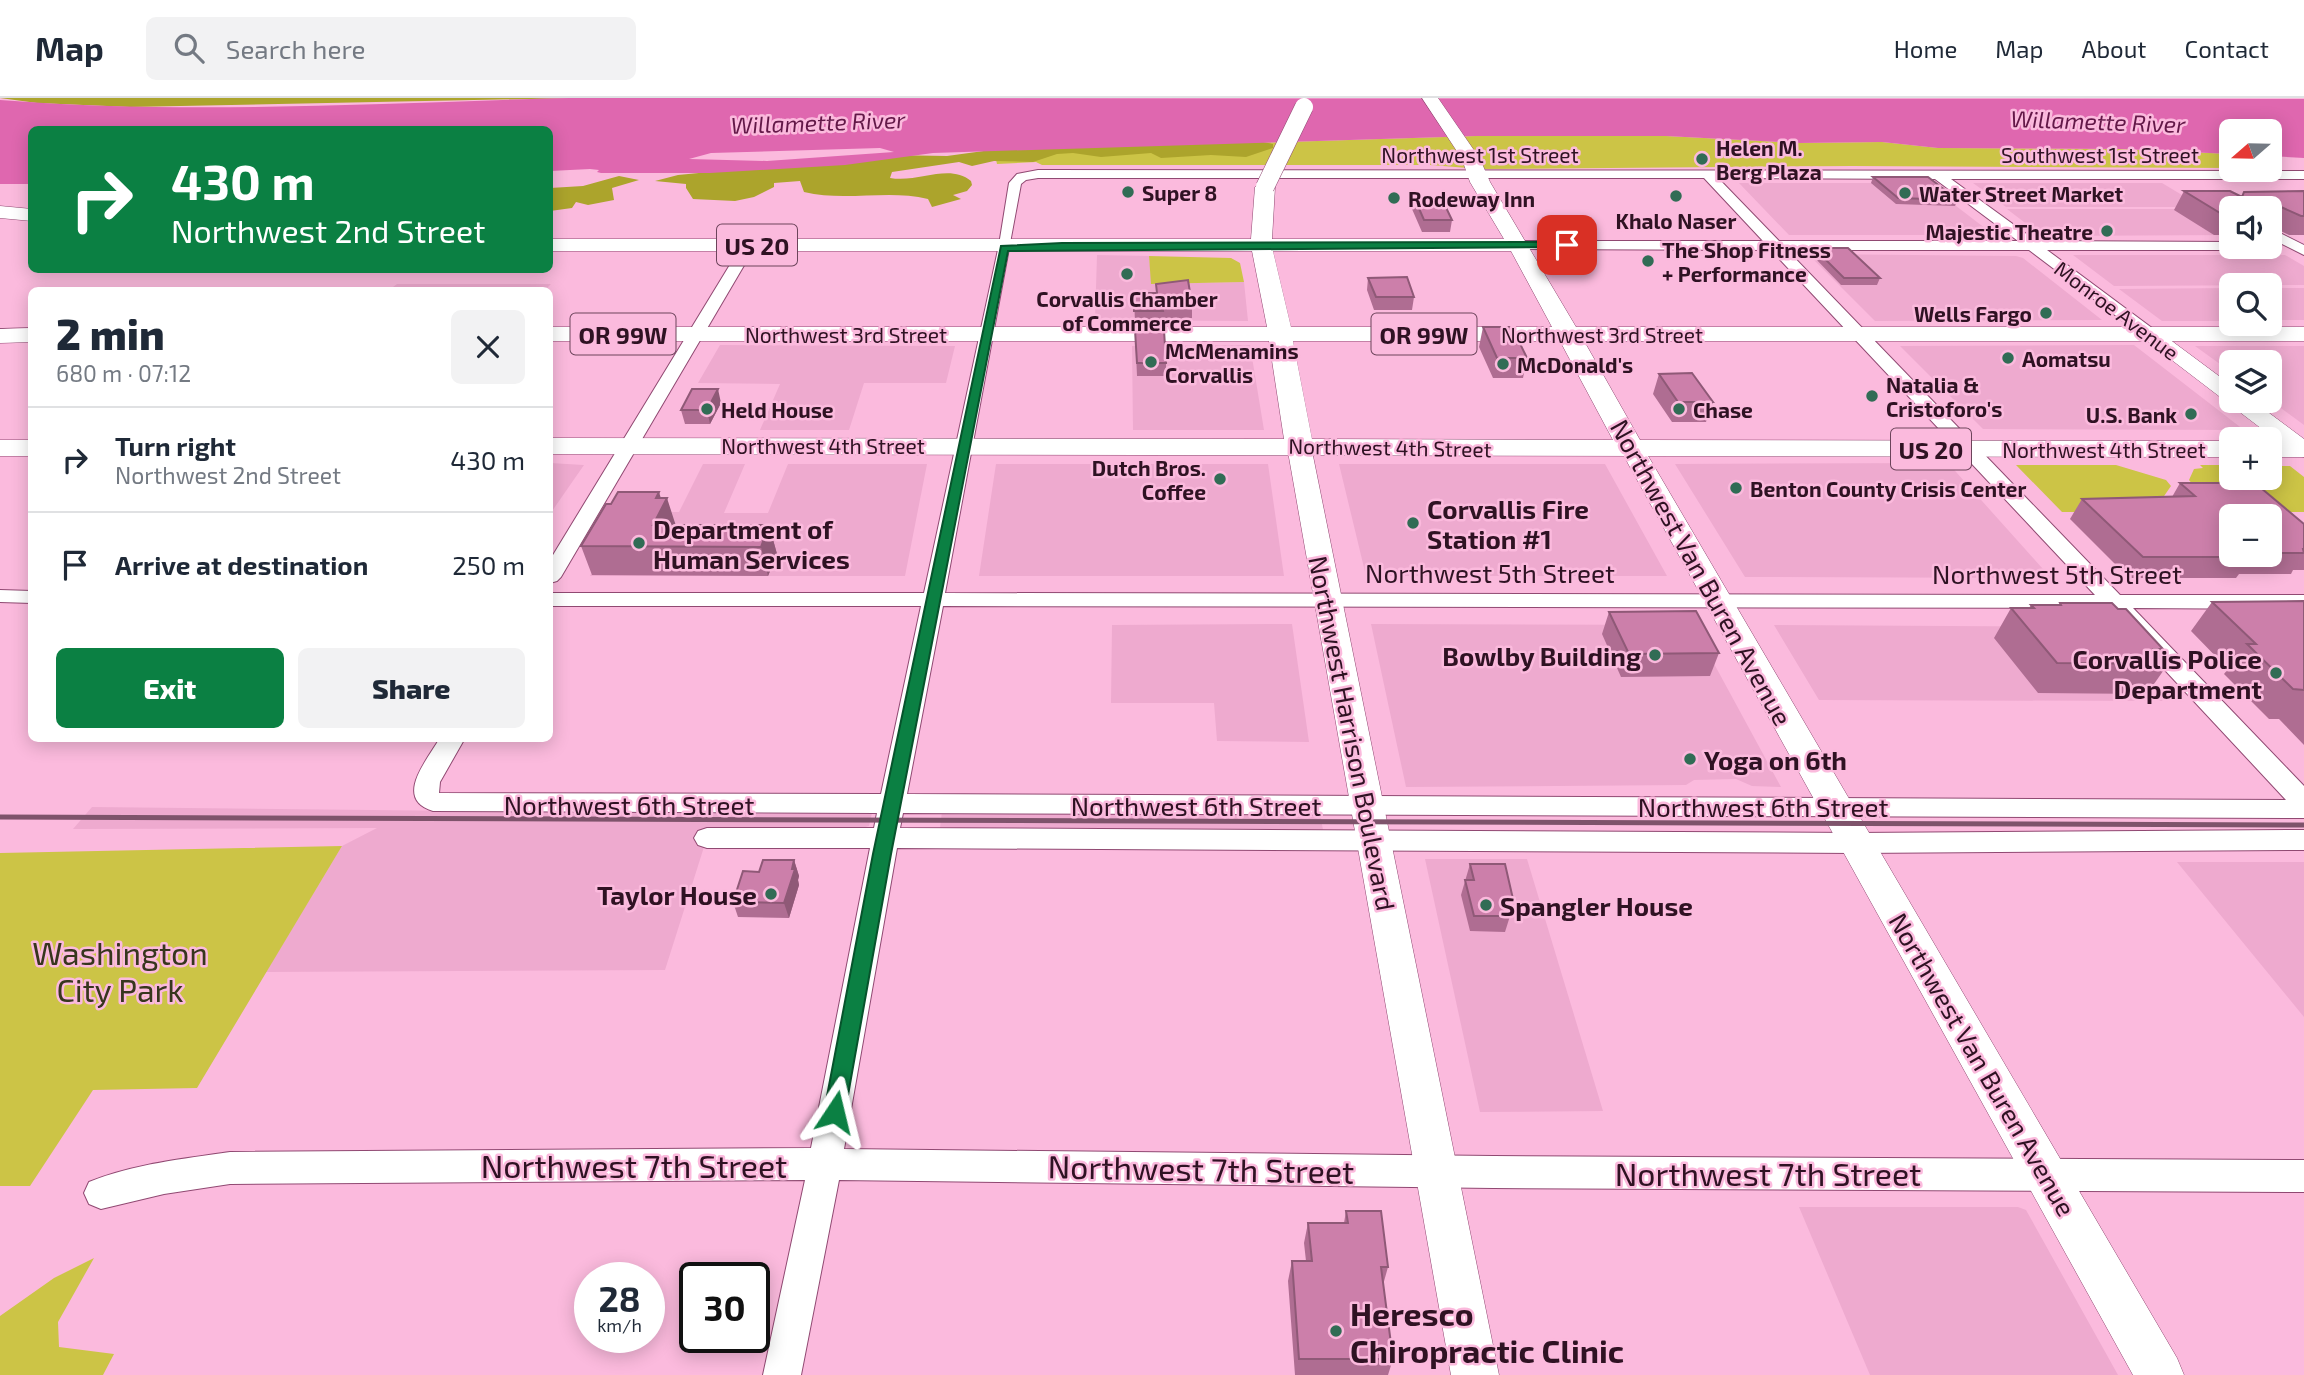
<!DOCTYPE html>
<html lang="en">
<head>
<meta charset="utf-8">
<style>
	body { margin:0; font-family:"Exo 2",sans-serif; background:#f2f2f3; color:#1f2937; height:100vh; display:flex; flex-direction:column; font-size:26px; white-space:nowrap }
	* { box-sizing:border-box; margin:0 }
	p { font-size:23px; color:#747a83 }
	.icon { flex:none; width:38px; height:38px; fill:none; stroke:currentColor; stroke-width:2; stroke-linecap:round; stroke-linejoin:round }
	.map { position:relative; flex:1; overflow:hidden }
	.sheet { position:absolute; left:28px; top:189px; width:525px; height:455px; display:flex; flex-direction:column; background:#fff; border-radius:10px; box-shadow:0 4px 18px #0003 }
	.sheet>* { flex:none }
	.top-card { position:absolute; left:28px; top:28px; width:525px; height:147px; border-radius:10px; box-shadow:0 4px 18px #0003; background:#0b8043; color:#fff; overflow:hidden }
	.needle { width:46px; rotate:250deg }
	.fabs { position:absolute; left:2219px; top:21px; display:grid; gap:14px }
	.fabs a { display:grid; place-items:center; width:63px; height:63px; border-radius:10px; background:#fff; box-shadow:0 4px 18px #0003; font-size:35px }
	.speed { position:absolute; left:574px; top:1164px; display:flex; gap:14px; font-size:35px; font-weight:700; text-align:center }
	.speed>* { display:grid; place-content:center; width:91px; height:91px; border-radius:50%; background:#fff; box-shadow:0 4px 18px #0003; line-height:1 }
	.speed small { font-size:18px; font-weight:400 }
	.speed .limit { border:4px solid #111; border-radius:10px; background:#fff; color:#111 }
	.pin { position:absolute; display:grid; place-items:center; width:60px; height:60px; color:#fff; margin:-30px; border-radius:14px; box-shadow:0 4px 10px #0006 }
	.me { position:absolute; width:77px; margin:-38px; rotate:10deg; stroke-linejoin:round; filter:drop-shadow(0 0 5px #0008) }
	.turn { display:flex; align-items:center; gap:24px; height:147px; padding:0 28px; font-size:32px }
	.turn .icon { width:91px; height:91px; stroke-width:2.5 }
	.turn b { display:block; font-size:49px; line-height:60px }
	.round { display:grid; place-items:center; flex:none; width:74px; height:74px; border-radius:10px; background:#f2f2f3 }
	.summary { display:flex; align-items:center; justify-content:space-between; height:119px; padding:0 28px }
	h1 { font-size:42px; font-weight:800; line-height:52px }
	.primary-button { display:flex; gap:14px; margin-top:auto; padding:14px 28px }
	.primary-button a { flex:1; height:80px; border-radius:10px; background:#0b8043; color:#fff; font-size:28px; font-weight:800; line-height:80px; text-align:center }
	.primary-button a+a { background:#f2f2f3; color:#1f2937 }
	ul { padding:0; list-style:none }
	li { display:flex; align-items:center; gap:21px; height:105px; padding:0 28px; border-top:2px solid #e0e1e3 }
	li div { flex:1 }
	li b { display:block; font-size:26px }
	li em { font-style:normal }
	header { display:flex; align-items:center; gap:42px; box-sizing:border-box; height:98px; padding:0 35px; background:#fff; border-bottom:2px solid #e0e1e3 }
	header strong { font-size:33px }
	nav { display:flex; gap:38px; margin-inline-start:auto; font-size:24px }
	.search { width:490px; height:63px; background:#f2f2f3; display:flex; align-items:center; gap:18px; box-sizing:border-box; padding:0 24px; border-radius:10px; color:#747a83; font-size:26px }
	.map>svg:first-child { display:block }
	.built { fill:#eeaacf }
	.green { fill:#ccc446 }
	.forest { fill:#aca42c }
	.water { fill:#df67af; fill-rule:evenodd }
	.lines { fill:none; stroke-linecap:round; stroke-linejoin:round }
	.minor-casing { stroke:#904972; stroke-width:2 }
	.major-casing { stroke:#904972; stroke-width:1 }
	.highway-casing { stroke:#904972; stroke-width:1 }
	.minor { fill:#fff; fill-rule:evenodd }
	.major { fill:#fff; fill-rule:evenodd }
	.highway { fill:#fff; fill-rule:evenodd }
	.rail { stroke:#7e536b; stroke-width:5 }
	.highway-bridge-casing { stroke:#904972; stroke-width:19; stroke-linecap:butt }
	.highway-bridge { stroke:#fff; stroke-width:18 }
	.wall { fill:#af6d92; fill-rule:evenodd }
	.shaded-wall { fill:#8f5977 }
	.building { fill:#cc7faa; stroke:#8f5977; stroke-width:2 }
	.route { fill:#0b8043; stroke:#07532c; stroke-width:2 }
	.poi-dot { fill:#316c55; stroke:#fbbadd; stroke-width:2.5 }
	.labels { text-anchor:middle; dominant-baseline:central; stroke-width:5; stroke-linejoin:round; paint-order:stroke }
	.far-poi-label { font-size:21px; font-weight:bold; fill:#2f1223; stroke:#fbbadd; text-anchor:start }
	.far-street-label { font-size:21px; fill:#2f1223; stroke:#fbbadd }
	.far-water-label { font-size:23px; font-style:italic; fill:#631848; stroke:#fbbadd }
	.shield { fill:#fbbadd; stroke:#6c445b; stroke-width:2 }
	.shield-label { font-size:24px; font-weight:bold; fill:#2f1223 }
	.poi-label { font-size:26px; font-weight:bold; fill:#2f1223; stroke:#fbbadd; text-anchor:start }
	.street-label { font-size:26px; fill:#2f1223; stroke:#fbbadd }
	.near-park-label { font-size:32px; fill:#37361d; stroke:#fbbadd }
	.near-street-label { font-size:32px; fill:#2f1223; stroke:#fbbadd }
	.near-poi-label { font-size:32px; font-weight:bold; fill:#2f1223; stroke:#fbbadd; text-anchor:start }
</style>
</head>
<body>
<header>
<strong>Map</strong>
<div class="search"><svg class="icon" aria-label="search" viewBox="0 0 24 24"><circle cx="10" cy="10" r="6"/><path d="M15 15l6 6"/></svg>Search here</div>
<nav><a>Home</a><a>Map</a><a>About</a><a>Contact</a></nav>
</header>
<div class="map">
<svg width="2304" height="1277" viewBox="0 0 2304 1277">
	<rect width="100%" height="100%" fill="#fbbadd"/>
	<!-- built -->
	<path class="built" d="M1739 85H1926L1994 137H1789Z
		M1973 85H2162L2202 109H2006Z
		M2007 111H2208L2231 125V137L2042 138Z
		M1808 156 2016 158 2023 160 2102 222 1875 223Z
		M1097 157 1149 158 1152 186 1244 184 1248 223 1095 222Z
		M2073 157H2285L2304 168V187L2114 188Z
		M397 186H551L545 192H389Z
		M2231 190V223H2162L2119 191Z
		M2270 190H2304V222H2270Z
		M720 247 955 248 946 285H864L849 332H760L780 286 698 285Z
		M1250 247 1264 332H1133L1132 248Z
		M2134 247 2244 332 1983 331 1900 248Z
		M2195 248H2304V327L2270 302V264H2231V274Z
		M550 365 584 367 550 416Z
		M1948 365 2051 480 1745 479 1675 366Z
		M703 366H745L724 415H768L788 366H927L905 478H590L626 414H679Z
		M996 366H1268L1284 478H979Z
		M1605 366 1667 478H1366L1339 366Z
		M1292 526 1309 644 1217 643 1214 605H1111L1112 527Z
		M1371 526 1693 527 1781 689 1752 688 1736 681 1694 682 1686 687 1406 689Z
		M1774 527 2096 529 2163 603 1819 602Z
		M92 709 759 716 872 715 869 728 862 730H710L665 872 266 874 342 748 377 730 73 731Z
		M942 713 1320 715 1323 732 940 730Z
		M1425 761H1527L1603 1013 1480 1014Z
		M2177 764H2304V919Z
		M1799 1109H2018L2026 1112 2118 1277H1870Z"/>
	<!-- green -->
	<path class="green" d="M1476 38H1666L1799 45 1882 44 1938 50 2122 51 2231 56V70L1852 68 1481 71 1430 67H1042L1036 64 997 66 994 53Z
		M1149 158 1231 160 1240 165 1244 184 1151 186Z
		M2016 367H2116L2166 382 2171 388 2153 414H2062Z
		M2200 367H2231V380H2270V368H2290L2304 379V414H2271L2193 387 2189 382 2194 371 2203 370Z
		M342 748 197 990 93 992 30 1088H0V755Z
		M94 1160 58 1224 59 1249 114 1256 103 1277H0V1218L54 1180Z"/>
	<!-- forest -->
	<path class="forest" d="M0 0H578L130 9 37 5Z
		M1263 44 1273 46V50L1246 59 1211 57 1161 60 1151 55 1101 59 1073 55 1057 56 1033 64 994 63 972 68 959 64 892 74 890 80C919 85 949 65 971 83L972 87 967 93 953 97 961 101 932 109 928 101C888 91 845 104 804 94L800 83 774 85V89L754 99 735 103 693 101 686 90V86L655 83 678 77 887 57 947 58 991 52Z
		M619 78 639 82 612 90 614 102 588 107 576 104 572 110 550 113V90L583 88Z"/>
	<!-- water -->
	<path class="water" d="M569 0 2304 1V60L2270 58V33H2231V56L2122 51 1938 50 1882 44 1799 45 1666 38H1476L933 55 845 67 710 75H601L597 74 599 72 590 71 550 73V32H32L31 86H0V2C189 17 380 5 569 0ZM880 50 894 54 767 63 689 61 711 55Z"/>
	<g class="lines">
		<!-- minor casing -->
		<g class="minor-casing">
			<path id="minor" d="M1038 72 2304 73V81H1951L2036 143 2231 144V149H2238L2231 152H2047L2156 233 2158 236 2156 239H2144L2029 152H1787L2120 497H2304V511L2133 510 2304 688V720L903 715 900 730 1855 735 2304 732V752L1855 755 897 750 844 1051 1493 1058 2304 1062V1094L1493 1090 839 1082 801 1277H763L805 1082 230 1086 164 1096 101 1111 89 1106 84 1095 89 1084C133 1066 183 1061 230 1054L811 1050 870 750H707L698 747 694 740 698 733 707 730H874L877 715 433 713C393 701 427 662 440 640H465L440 684 439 695 881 696 921 508H550V495H924L999 147 1009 85 1017 76ZM1038 80H1704L1763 143H1518L1511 147 1518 151 1771 152 2095 497 945 495 1021 86 1026 82ZM1718 80 1935 81 2018 143H1779ZM943 508 2107 510 2286 702 907 696Z
				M2270 130 2304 147V157L2270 140Z
				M749 143 756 147 561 479 557 483 550 485V462L742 147Z
				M0 492 32 493V505L0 504Z"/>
		</g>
		<!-- major casing -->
		<g class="major-casing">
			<path id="major" d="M2150 230 2157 232 2231 287V303H2253L2304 341V359L2296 357 2143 240 2140 236 2143 232Z
				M1299 341 1307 343 1311 348 1499 1277H1451L1287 348 1291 343Z
				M1632 344 1640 346 1644 351 2177 1260 2184 1277H2133L1620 351 1624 346Z"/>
		</g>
		<!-- highway casing -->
		<g class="highway-casing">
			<path id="highway" d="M1422 0H1438L1480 61 1490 84 1576 229H2304V243H1584L1640 342 2231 343V359L550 356V340L1284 341 1269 243H550V229H1267L1252 153H550V141H1251L1255 89 1265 83 1275 89 1272 141H1504L1470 84 1462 61ZM1273 153H1511L1552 229H1291ZM1293 243H1560L1613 342 1312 341Z
				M0 108 32 111V123L0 120Z
				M32 230V244L0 245V231Z
				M0 342H32V358H0Z
				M2270 343H2304V359H2270Z"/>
		</g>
		<!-- minor -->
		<use href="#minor" class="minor"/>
		<!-- major -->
		<use href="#major" class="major"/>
		<!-- highway -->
		<use href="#highway" class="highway"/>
		<!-- rail -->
		<path class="rail" d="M0 719 2304 727"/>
		<!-- highway-bridge casing -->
		<g class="highway-bridge-casing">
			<path id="highway-bridge" d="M1265 89 1304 9"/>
		</g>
		<!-- highway-bridge -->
		<use href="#highway-bridge" class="highway-bridge"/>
	</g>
	<!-- wall -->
	<path class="wall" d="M1873 79 1958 102 1955 108 1896 106 1871 85Z
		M2184 93 2242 99 2244 94 2304 93V137H2289L2272 129 2270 133V110H2231V137H2214L2174 112Z
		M1414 99 1452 122 1450 134H1422L1412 111Z
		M1814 150 1880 180 1877 187H1841L1811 156Z
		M1368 180 1414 199 1412 212H1374L1367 192Z
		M1134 195 1192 207V220L1163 222 1162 226H1135Z
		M1483 229 1527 260 1523 280H1493L1479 249Z
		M1135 232 1166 265V278H1137Z
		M1659 276 1713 304 1706 324H1672L1653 296Z
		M721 305 710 326H685L681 312Z
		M2180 385 2304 426V472H2293L2291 476H2239L2236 480H2129L2070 421 2082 401 2172 399ZM2270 418V457H2231Z
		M661 400 676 427H769L777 456 768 478 592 477 581 448Z
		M2304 503V647L2279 621H2269L2224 576 2228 571 2191 533 2212 504Z
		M2060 505 2118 511 2163 551 2159 556 2168 566 2147 596 2038 595 1994 540 2011 510H2029L2031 507H2059Z
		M1609 514 1719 555 1710 578 1621 579 1602 536Z
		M794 762 799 778 798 782 799 787 789 820 738 819 733 804 759 774Z
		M1470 766 1513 801 1509 815 1510 818 1505 834 1470 833 1461 797Z
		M1346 1113 1388 1169 1383 1187 1393 1261 1388 1277H1295L1288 1183 1292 1163H1306L1304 1145 1308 1125H1344Z"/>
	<!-- shaded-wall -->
	<path class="shaded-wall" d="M718 291 721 305 710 326 707 312Z
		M659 394 663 407 667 400 676 428 653 427 656 400Z
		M769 427 777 456 768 478 761 449Z
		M794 762 799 778 798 782 799 787 789 820 784 805Z"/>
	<!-- building -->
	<path class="building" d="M1873 79H1928L1958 102 1898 100Z
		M2184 93H2230L2242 99 2244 94 2304 93V118H2301L2281 109 2279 118H2270V110H2231V118H2225Z
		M1414 99H1441L1452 122H1424Z
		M1814 150H1848L1880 180H1844Z
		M1407 179 1414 199H1376L1368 180Z
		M1188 182 1192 207 1162 209 1163 213H1134V195H1157L1156 186Z
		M1483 229H1512L1527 260H1497Z
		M1135 232H1164L1166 265H1137Z
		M1692 275 1713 304H1678L1659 276Z
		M692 291H718L707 312H681Z
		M2180 385H2255L2304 426V451H2303L2304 455H2270V418H2231V457H2249L2251 459H2143L2082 401 2195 398Z
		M618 394H659L656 400H667L653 427H769L761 449 581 448 606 406H611Z
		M2304 503V592L2293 591 2247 546H2256L2212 504Z
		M2060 505H2112L2118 511H2126L2163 551H2154L2168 566 2057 565 2011 510H2034L2031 507H2061Z
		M1696 513 1719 555 1629 556 1609 514Z
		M763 762H794L792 771H795L784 805 733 804 743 773 759 774Z
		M1470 766H1505L1513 801H1505L1510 818H1474L1465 782H1474Z
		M1346 1113H1381L1388 1169H1381L1393 1261H1299L1292 1163H1312L1308 1125H1348Z"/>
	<!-- route -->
	<path class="route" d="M1567 144 1570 145V149L1008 153 891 756 845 1014 842 1021 835 1023 827 1021 824 1014 873 756 1001 148 1062 145Z"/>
	<!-- markers -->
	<g class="poi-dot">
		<circle cx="1702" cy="61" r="7"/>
		<circle cx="1128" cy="94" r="7"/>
		<circle cx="1905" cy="95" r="7"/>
		<circle cx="1676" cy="98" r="7"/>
		<circle cx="1394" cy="100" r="7"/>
		<circle cx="2107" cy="133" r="7"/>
		<circle cx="1648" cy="163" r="7"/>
		<circle cx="1127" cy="176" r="7"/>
		<circle cx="2046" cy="215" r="7"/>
		<circle cx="2008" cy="260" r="7"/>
		<circle cx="1151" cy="264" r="7"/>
		<circle cx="1503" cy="266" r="7"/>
		<circle cx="1872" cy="298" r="7"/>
		<circle cx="707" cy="311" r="7"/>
		<circle cx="1679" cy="311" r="7"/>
		<circle cx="2191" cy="316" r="7"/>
		<circle cx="1220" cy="381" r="7"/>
		<circle cx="1736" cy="390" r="7"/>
		<circle cx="1413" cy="425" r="7"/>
		<circle cx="639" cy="445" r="7"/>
		<circle cx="1655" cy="557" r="7"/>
		<circle cx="2276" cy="575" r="7"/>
		<circle cx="1690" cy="661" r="7"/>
		<circle cx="771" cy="796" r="7"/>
		<circle cx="1486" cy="807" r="7"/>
		<circle cx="1336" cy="1233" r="7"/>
	</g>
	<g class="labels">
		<!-- far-poi labels -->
		<g class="far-poi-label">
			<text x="1716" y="49">Helen M.<tspan x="1716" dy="24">Berg Plaza</tspan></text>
			<text x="1142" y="94">Super 8</text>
			<text x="1919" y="95">Water Street Market</text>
			<text x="1408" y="100">Rodeway Inn</text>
			<text x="1676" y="122" text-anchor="middle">Khalo Naser</text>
			<text x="2093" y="133" text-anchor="end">Majestic Theatre</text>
			<text x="1662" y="151">The Shop Fitness<tspan x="1662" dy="24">+ Performance</tspan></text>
			<text x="1127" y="200" text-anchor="middle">Corvallis Chamber<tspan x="1127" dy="24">of Commerce</tspan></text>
			<text x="2032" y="215" text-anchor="end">Wells Fargo</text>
			<text x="1165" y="252">McMenamins<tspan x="1165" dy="24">Corvallis</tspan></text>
			<text x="2022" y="260">Aomatsu</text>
			<text x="1517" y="266">McDonald's</text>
			<text x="1886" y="286">Natalia &amp;<tspan x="1886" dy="24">Cristoforo's</tspan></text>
			<text x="721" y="311">Held House</text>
			<text x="1693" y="311">Chase</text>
			<text x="2177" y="316" text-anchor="end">U.S. Bank</text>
			<text x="1206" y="369" text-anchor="end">Dutch Bros.<tspan x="1206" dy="24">Coffee</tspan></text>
			<text x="1750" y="390">Benton County Crisis Center</text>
		</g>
		<!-- far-street labels -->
		<g class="far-street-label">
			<text x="1480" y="56">Northwest 1st Street</text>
			<text x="2100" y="56">Southwest 1st Street</text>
			<text transform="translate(2117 212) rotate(37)">Monroe Avenue</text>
			<text x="846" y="236">Northwest 3rd Street</text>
			<text x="1602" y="236">Northwest 3rd Street</text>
			<text x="823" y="347">Northwest 4th Street</text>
			<text transform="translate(1390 349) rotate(1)">Northwest 4th Street</text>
			<text x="2104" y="351">Northwest 4th Street</text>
		</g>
		<!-- far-water labels -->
		<g class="far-water-label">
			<text transform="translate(2098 23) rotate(2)">Willamette River</text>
			<text transform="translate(818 24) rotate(-2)">Willamette River</text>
		</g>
		<!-- shield labels -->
		<g class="shield">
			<rect x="717" y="126.5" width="80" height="41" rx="5"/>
			<rect x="570.5" y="215.5" width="105" height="41" rx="5"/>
			<rect x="1371.5" y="215.5" width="105" height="41" rx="5"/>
			<rect x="1891" y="330.5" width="80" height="41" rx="5"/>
		</g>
		<g class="shield-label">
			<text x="757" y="147">US 20</text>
			<text x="623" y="236">OR 99W</text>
			<text x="1424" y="236">OR 99W</text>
			<text x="1931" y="351">US 20</text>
		</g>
		<!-- poi labels -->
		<g class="poi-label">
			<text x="1427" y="410">Corvallis Fire<tspan x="1427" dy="30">Station #1</tspan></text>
			<text x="653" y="430">Department of<tspan x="653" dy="30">Human Services</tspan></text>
			<text x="1641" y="557" text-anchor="end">Bowlby Building</text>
			<text x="2262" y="560" text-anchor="end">Corvallis Police<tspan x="2262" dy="30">Department</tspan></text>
			<text x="1704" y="661">Yoga on 6th</text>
			<text x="757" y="796" text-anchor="end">Taylor House</text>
			<text x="1500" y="807">Spangler House</text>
		</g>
		<!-- street labels -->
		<g class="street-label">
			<text x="1490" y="474">Northwest 5th Street</text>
			<text transform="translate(1702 474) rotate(61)">Northwest Van Buren Avenue</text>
			<text x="2057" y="475">Northwest 5th Street</text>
			<text transform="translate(1353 635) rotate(79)">Northwest Harrison Boulevard</text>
			<text x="629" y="706">Northwest 6th Street</text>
			<text x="1196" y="707">Northwest 6th Street</text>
			<text x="1763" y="708">Northwest 6th Street</text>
			<text transform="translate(1983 966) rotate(60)">Northwest Van Buren Avenue</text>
		</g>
		<!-- near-park labels -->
		<g class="near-park-label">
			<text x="120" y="854">Washington<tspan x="120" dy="37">City Park</tspan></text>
		</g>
		<!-- near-street labels -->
		<g class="near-street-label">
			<text x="634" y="1067">Northwest 7th Street</text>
			<text transform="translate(1201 1070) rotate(1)">Northwest 7th Street</text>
			<text x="1768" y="1075">Northwest 7th Street</text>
		</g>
		<!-- near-poi labels -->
		<g class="near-poi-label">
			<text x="1350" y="1215">Heresco<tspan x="1350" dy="37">Chiropractic Clinic</tspan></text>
		</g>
	</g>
</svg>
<div class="fabs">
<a><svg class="needle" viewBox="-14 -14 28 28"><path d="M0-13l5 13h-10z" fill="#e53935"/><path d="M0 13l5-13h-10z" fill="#747a83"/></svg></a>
<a><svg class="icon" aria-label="sound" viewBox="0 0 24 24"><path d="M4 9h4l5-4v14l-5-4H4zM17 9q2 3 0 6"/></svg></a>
<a><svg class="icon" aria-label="search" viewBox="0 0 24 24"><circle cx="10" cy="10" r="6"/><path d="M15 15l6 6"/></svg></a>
<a><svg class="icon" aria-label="layers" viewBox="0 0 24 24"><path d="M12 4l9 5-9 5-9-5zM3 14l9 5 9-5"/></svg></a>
<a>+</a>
<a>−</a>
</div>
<div class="speed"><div>28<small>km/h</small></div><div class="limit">30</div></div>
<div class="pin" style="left:1567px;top:147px;background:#d93025"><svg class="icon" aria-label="arrive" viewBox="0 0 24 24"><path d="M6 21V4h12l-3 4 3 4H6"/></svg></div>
<svg class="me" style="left:835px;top:1014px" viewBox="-20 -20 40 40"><path d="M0-17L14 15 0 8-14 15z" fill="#0b8043" stroke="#fff" stroke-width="4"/></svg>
<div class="top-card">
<div class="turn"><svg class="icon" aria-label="right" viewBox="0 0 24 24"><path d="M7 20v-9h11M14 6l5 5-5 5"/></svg><div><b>430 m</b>Northwest 2nd Street</div></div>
</div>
<section class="sheet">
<div class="summary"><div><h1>2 min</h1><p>680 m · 07:12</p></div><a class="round"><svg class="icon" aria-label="close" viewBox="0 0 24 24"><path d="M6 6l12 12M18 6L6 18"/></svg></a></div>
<ul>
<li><svg class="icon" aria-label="right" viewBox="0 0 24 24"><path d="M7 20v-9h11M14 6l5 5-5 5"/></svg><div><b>Turn right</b><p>Northwest 2nd Street</p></div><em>430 m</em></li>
<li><svg class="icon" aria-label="arrive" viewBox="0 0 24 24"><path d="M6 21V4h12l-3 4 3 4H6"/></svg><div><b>Arrive at destination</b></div><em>250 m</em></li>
</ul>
<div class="primary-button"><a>Exit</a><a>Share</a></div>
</section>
</div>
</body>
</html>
